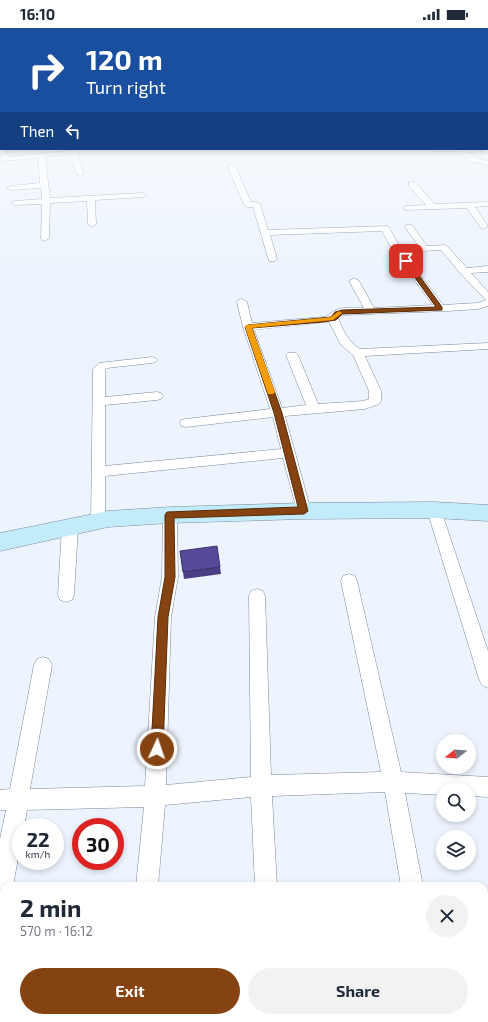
<!DOCTYPE html>
<html lang="en">
<head>
<meta charset="utf-8">
<style>
	body { margin:0; font-family:"Exo 2",sans-serif; background:#f2f2f3; color:#1f2937; height:100vh; display:flex; flex-direction:column; font-size:15px; white-space:nowrap }
	* { box-sizing:border-box; margin:0 }
	p { font-size:13px; color:#747a83 }
	.icon { flex:none; width:22px; height:22px; fill:none; stroke:currentColor; stroke-width:2; stroke-linecap:round; stroke-linejoin:round }
	.map { position:relative; flex:1; overflow:hidden }
	.details { position:absolute; left:0px; top:854px; width:488px; height:140px; display:flex; flex-direction:column; background:#fff; border-radius:12px 12px 0 0; box-shadow:0 2px 6px #0003 }
	.details>* { flex:none }
	.top-card { position:absolute; left:0px; top:0px; width:488px; height:122px; box-shadow:0 2px 6px #0003; background:#1a4fa0; color:#fff; overflow:hidden }
	.needle { width:26px; rotate:253deg }
	.controls { position:absolute; left:436px; top:706px; display:grid; gap:8px }
	.controls a { display:grid; place-items:center; width:40px; height:40px; border-radius:50%; background:#fff; box-shadow:0 2px 6px #0003; font-size:20px }
	.speed { position:absolute; left:12px; top:790px; display:flex; gap:8px; font-size:20px; font-weight:700; text-align:center }
	.speed>* { display:grid; place-content:center; width:52px; height:52px; border-radius:50%; background:#fff; box-shadow:0 2px 6px #0003; line-height:1 }
	.speed small { font-size:10px; font-weight:400 }
	.speed .limit { border:6px solid #d22; background:#fff; color:#111 }
	.pin { position:absolute; display:grid; place-items:center; width:34px; height:34px; color:#fff; margin:-17px; border-radius:8px; box-shadow:0 2px 6px #0006 }
	.me { position:absolute; width:44px; margin:-22px; rotate:3deg; stroke-linejoin:round; filter:drop-shadow(0 0 3px #0008) }
	.turn { display:flex; align-items:center; gap:14px; height:84px; padding:0 20px; font-size:18px }
	.turn .icon { width:52px; height:52px; stroke-width:2.5 }
	.turn b { display:block; font-size:28px; line-height:34px }
	.then { display:flex; align-items:center; height:38px; padding:0 20px; background:#0003; gap:8px; font-size:15px }
	.round { display:grid; place-items:center; flex:none; width:42px; height:42px; border-radius:21px; background:#f2f2f3 }
	.headline { display:flex; align-items:center; justify-content:space-between; height:68px; padding:0 20px }
	h1 { font-size:24px; font-weight:700; line-height:30px }
	.primary-button { display:flex; gap:8px; margin-top:auto; padding:8px 20px }
	.primary-button a { flex:1; height:46px; border-radius:24px; background:#854311; color:#fff; font-size:16px; font-weight:700; line-height:46px; text-align:center }
	.primary-button a+a { background:#f2f2f3; color:#1f2937 }
	.status { display:flex; justify-content:space-between; align-items:center; height:28px; padding:0 20px; background:#fff; direction:ltr }
	.status svg { height:11px; fill:currentColor }
	.map>svg:first-child { display:block }
	.lines { fill:none; stroke-linecap:round; stroke-linejoin:round }
	.street-casing { stroke:#7b899d; stroke-width:1 }
	.secondary-casing { stroke:#7b899d; stroke-width:1 }
	.street { fill:#fff; fill-rule:evenodd }
	.secondary { fill:#c3ecfa; fill-rule:evenodd }
	.wall { fill:#4a3f84 }
	.building { fill:#564999; stroke:#3c336b }
	.route { fill:#854311; stroke:#562c0b }
	.slow { fill:#f59e0b }
</style>
</head>
<body>
<div class="status"><b>16:10</b><svg viewBox="0 0 49 12"><path d="M0 12V9h3v3zM5 12V6h3v6zM10 12V3h3v9zM15 12V0h3v12zM26 1h20v11H26zM47 4h2v5h-2z"/></svg></div>
<div class="map">
<svg width="488" height="994" viewBox="0 0 488 994">
	<rect width="100%" height="100%" fill="#edf4fd"/>
	<g class="lines">
		<!-- street casing -->
		<g class="street-casing">
			<path id="street" d="M0 119 1 121H6L9 129 76 122 84 146 80 148 76 146 70 126 45 129 50 170 143 165 147 167 143 169 95 172 96 196 92 199 88 196 87 173 50 175 49 210 45 213 42 212 41 210 42 176 15 177 11 175 15 173 42 171 41 160 11 162 7 160 11 158 40 155 38 130 3 133 0 125Z
				M430 121H465L476 130 488 133V137L471 134 459 123H434Z
				M229 137H232L236 139 251 174H256L260 176 268 202 388 198 403 224 443 277 477 275 486 272 460 245 441 222 422 223 405 199 406 197H412L427 218 446 217 467 240 488 238V244L471 245 488 264V278L478 281 448 283 342 287 338 290C343 303 349 314 360 321L488 315V321L365 328 381 363V373L379 376 365 381 285 388 311 483 309 487 304 489 299 487 297 483 283 430 105 448V494L103 498 98 500 93 498 91 494 93 341 99 335 152 329 156 330 158 332 156 334 152 335 107 340 105 342V369L157 364 161 365 163 368 161 371 157 372 105 377V438L281 421 273 389 186 399 181 398 180 395 181 392 186 391 270 381 243 299 237 274 238 272 242 271 247 274 252 295 323 289C329 288 329 286 334 283 342 278 355 280 364 280L349 253 354 250 359 253 374 280 433 277 394 225 382 203 270 207 277 231 275 233H269L253 179H248L244 177 228 139ZM329 294 341 317 353 327 369 363V371L363 373 318 376 298 327 296 325H288L286 327 306 377 282 380 254 302Z
				M409 154H415L434 176 488 174V178L475 179 488 198 484 201 481 200 467 180 405 182 404 180 405 178 426 177 409 158Z
				M434 476 439 478 441 482 488 623V660L482 657 479 651 427 482 429 478Z
				M170 481 175 483 177 487 178 549 171 589 166 757 251 749 249 568 251 563 257 561 263 563 265 568 271 747 381 744 341 553 343 548 349 546 355 548 357 553 401 744 488 749V769L469 768V761H443V767L405 765 423 858H401L385 764 272 768 277 858H255L251 769 165 777 158 858H136L144 779 27 782 24 799H21V814L13 858H4V879L0 880V811L6 782H0V762L10 761 34 637 37 631 43 629 49 631 52 637 30 761 145 758 155 589 162 549 163 487 165 483Z
				M70 493 75 495 78 499 74 567 72 572 66 574 60 572 58 567 62 499 65 495Z
				M121 990H147V994H121Z
				M259 990H285V994H259Z
				M422 990H448L449 994H423Z"/>
		</g>
		<!-- secondary casing -->
		<g class="secondary-casing">
			<path id="secondary" d="M434 474 488 477V493L434 490 304 491 170 495 108 499 0 523V505L108 483 170 479 304 475Z"/>
		</g>
		<!-- street -->
		<use href="#street" class="street"/>
		<!-- secondary -->
		<use href="#secondary" class="secondary"/>
	</g>
	<!-- wall -->
	<path class="wall" d="M180 523 220 539 221 546 184 551Z"/>
	<!-- building -->
	<path class="building" d="M217 518 220 539 183 544 180 523Z"/>
	<!-- sky -->
	<linearGradient id="sky" x2="0" y2="1"><stop stop-color="#61c2e1"/><stop offset="0.43" stop-color="#f7fafe"/><stop offset="1" stop-color="#f7fafe" stop-opacity="0"/></linearGradient>
	<rect width="488" height="246" fill="url(#sky)"/>
	<!-- route -->
	<path class="route" d="M406 231 408 232 442 279V282L342 286 336 292 323 294 252 300 282 385 308 483 304 486 174 490 175 549 168 589 163 721 162 725 157 727 153 725 151 721 158 589 165 549V487L167 484 298 479 274 385 245 299 248 297 331 289 335 284 342 282 436 279 403 233Z"/>
	<!-- slow -->
	<path class="slow" d="M339 283 342 285 333 292 252 300 275 364 273 366H268L245 299 246 297 323 290 331 289Z"/>
</svg>
<div class="controls">
<a><svg class="needle" viewBox="-14 -14 28 28"><path d="M0-13l5 13h-10z" fill="#e53935"/><path d="M0 13l5-13h-10z" fill="#747a83"/></svg></a>
<a><svg class="icon" aria-label="search" viewBox="0 0 24 24"><circle cx="10" cy="10" r="6"/><path d="M15 15l6 6"/></svg></a>
<a><svg class="icon" aria-label="layers" viewBox="0 0 24 24"><path d="M12 4l9 5-9 5-9-5zM3 14l9 5 9-5"/></svg></a>
</div>
<div class="speed"><div>22<small>km/h</small></div><div class="limit">30</div></div>
<div class="pin" style="left:406px;top:233px;background:#d93025"><svg class="icon" aria-label="arrive" viewBox="0 0 24 24"><path d="M6 21V4h12l-3 4 3 4H6"/></svg></div>
<svg class="me" style="left:157px;top:721px" viewBox="-20 -20 40 40"><circle r="17" fill="#854311" stroke="#fff" stroke-width="3"/><path d="M0-11L8 9 0 5-8 9z" fill="#fff"/></svg>
<div class="top-card">
<div class="turn"><svg class="icon" aria-label="right" viewBox="0 0 24 24"><path d="M7 20v-9h11M14 6l5 5-5 5"/></svg><div><b>120 m</b>Turn right</div></div>
<div class="then">Then<svg class="icon" aria-label="left" viewBox="0 0 24 24"><path d="M17 20v-9H6M10 6l-5 5 5 5"/></svg></div>
</div>
<section class="details">
<div class="headline"><div><h1>2 min</h1><p>570 m · 16:12</p></div><a class="round"><svg class="icon" aria-label="close" viewBox="0 0 24 24"><path d="M6 6l12 12M18 6L6 18"/></svg></a></div>
<div class="primary-button"><a>Exit</a><a>Share</a></div>
</section>
</div>
</body>
</html>
